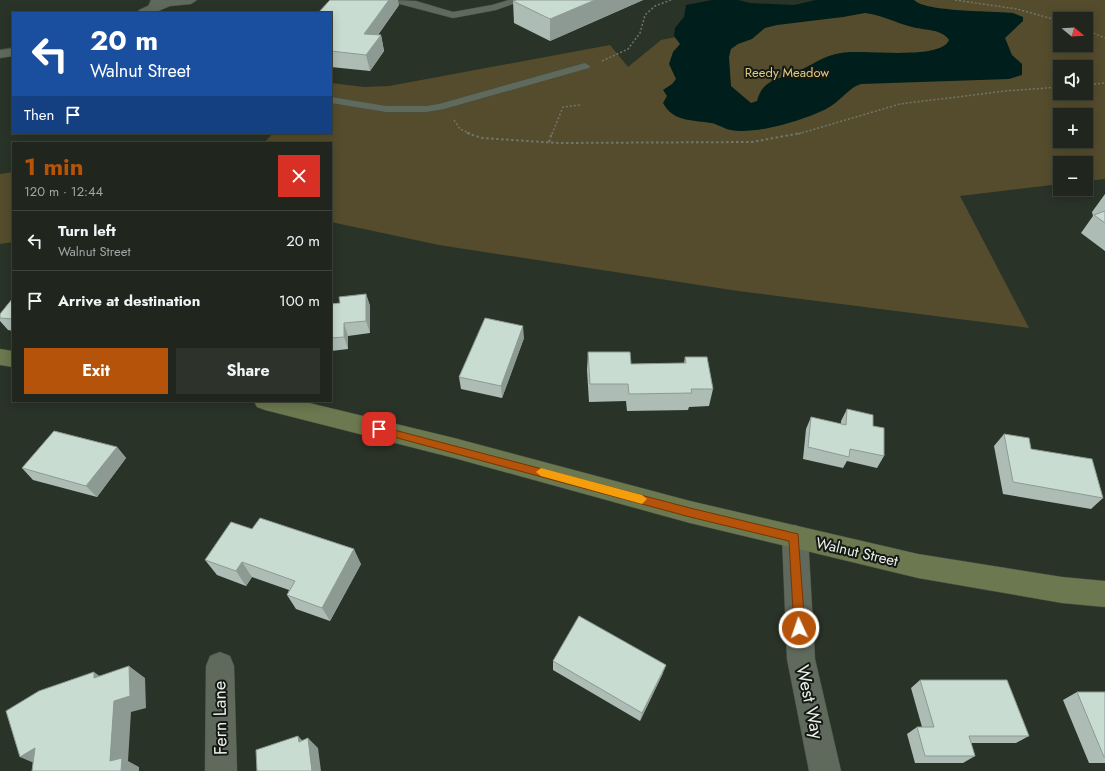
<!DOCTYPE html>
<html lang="en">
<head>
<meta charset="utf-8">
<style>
	body { margin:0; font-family:Jost,sans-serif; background:#2d322a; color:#f1f3f6; height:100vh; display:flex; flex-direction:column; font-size:15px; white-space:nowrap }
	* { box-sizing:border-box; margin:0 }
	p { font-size:13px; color:#a2a5a4 }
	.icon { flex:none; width:22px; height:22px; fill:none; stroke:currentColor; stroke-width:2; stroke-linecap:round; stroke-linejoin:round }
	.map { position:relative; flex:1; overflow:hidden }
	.details { position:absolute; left:12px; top:142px; width:320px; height:260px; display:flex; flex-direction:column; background:#20261d; border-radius:0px; box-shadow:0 2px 10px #0003,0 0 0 1px #3d433b }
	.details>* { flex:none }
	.top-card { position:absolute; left:12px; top:12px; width:320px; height:122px; border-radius:0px; box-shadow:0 2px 10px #0003,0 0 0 1px #3d433b; background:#1a4fa0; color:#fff; overflow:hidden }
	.needle { width:26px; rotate:108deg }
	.controls { position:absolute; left:1053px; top:12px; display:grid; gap:8px }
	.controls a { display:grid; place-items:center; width:40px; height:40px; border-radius:0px; background:#20261d; box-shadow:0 2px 10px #0003,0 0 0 1px #3d433b; font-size:20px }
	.pin { position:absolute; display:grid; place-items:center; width:34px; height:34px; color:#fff; margin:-17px; border-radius:8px; box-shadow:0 2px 6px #0006 }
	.me { position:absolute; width:44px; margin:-22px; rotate:357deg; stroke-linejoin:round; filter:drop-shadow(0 0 3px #0008) }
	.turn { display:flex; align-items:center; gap:14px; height:84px; padding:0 12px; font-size:18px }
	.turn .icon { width:52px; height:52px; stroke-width:2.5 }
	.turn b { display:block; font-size:28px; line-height:34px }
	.then { display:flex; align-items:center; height:38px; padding:0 12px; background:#0003; gap:8px; font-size:15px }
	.round { display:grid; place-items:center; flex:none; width:42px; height:42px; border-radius:0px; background:#2d322a }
	.summary { display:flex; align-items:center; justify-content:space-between; height:68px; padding:0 12px }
	h1 { font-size:24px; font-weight:700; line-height:30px; color:#b45309 }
	.button { display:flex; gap:8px; margin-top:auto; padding:8px 12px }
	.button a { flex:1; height:46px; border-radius:0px; background:#b45309; color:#fff; font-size:16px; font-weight:700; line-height:46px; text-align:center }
	.button a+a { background:#2d322a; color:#f1f3f6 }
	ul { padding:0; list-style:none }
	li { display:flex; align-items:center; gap:12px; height:60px; padding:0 12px; border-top:1px solid #3d433b }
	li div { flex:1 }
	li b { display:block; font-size:15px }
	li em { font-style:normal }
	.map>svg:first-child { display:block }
	.green { fill:#554c2d; fill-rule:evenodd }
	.water { fill:#001e1b; fill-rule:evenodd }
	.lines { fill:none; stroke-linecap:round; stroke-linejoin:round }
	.lane-casing { stroke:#464e44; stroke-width:1 }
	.street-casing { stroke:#464e44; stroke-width:1 }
	.secondary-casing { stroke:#464e44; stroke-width:1 }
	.path-far1 { stroke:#6f776c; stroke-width:1.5; stroke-dasharray:2 2; stroke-linecap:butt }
	.path { stroke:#6f776c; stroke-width:2; stroke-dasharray:2.5 2.5; stroke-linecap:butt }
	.lane { fill:#5f6a5d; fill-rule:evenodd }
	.street { fill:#5f6a5d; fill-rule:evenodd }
	.secondary { fill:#6c784f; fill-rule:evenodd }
	.wall { fill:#adbdb5 }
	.shaded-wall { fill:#8d9a93 }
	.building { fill:#c9dcd2; stroke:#8d9a93 }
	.route { fill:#b45309; stroke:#753606 }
	.slow { fill:#f59e0b }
	.labels { text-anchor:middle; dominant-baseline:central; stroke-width:4; stroke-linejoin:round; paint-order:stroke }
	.far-park-label { font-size:13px; fill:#dfca7f; stroke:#151914 }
	.street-label { font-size:15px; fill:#eaf0e9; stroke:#151914 }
	.near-street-label { font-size:18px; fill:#eaf0e9; stroke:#151914 }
</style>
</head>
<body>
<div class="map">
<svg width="1105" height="771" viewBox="0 0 1105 771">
	<rect width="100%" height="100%" fill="#2a3327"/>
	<!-- green -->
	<path class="green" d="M857 0H1105V179L1086 181V163H1060V184L960 196 1029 328 738 291 439 245 331 222V143H264L273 133H331V83L364 87 389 86 610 45 628 67 661 40ZM1060 19H1086V45H1060ZM1060 67H1086V93H1060ZM1060 115H1086V141H1060Z
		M13 172V242L0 244V174Z"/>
	<!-- water -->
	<path class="water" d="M712 0H738L750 3 794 5 816 0H914C925 12 994 11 1013 13L1023 17V21L1005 38 1012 55 1022 64V75L1009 79 861 84C849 87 839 103 826 109 804 120 756 135 731 130 724 129 718 124 711 123 693 120 673 122 663 103L667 96 663 90 672 84 676 79 669 64 673 52 680 44 674 36 675 28 684 17 686 5ZM865 13C882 15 896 23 912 27 922 30 943 29 949 40 941 61 861 49 841 53 824 55 811 66 796 72 778 79 762 80 757 101L751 103 731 86 729 57 731 49 738 44 752 39 765 28 777 25 843 17Z"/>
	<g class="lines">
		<!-- lane casing -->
		<g class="lane-casing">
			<path id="lane" d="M151 0H161L156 9 153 10 148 7Z
				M390 0 416 1 453 12 492 5 509 0H524L496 10 453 18 392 2Z
				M585 63 590 66 589 68 444 109 426 112H386L331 103V97L386 106H426L439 104Z"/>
		</g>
		<!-- street casing -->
		<g class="street-casing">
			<path id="street" d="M161 0H197L191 4 170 6 154 13H137L139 10Z
				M13 48V56L0 58V50Z
				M795 525 804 529 808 537 815 659 841 771H809L787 659 782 537 786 529Z
				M220 652 230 656 234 666 237 771H205L206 666 210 656Z"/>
		</g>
		<!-- secondary casing -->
		<g class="secondary-casing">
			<path id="secondary" d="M0 349 13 351V367L0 365Z
				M254 401H301L454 438 690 501 918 554 1062 577 1105 581V607L1062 603 918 578 690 523 454 458 265 410 257 407Z"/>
		</g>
		<!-- path-far1 -->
		<path class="path-far1" d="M955 0 1017 9 1060 21
			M1086 30 1105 38
			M602 61 628 49 640 33 645 15 655 6 671 0
			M1086 85 1105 83
			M454 120 460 129 471 134
			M552 134 563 107 580 105
			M798 134 900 104 1005 91 1060 87"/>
		<!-- path -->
		<path class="path" d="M467 133 482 138 558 143 752 142 801 133
			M549 142 552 133"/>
		<!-- lane -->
		<use href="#lane" class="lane"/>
		<!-- street -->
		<use href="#street" class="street"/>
		<!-- secondary -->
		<use href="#secondary" class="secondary"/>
	</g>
	<!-- wall -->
	<path class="wall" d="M517 0H643L550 41 514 23 513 1Z
		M399 5 378 35H381L384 51 370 71 331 67V13Z
		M1105 194V251L1081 233 1093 216 1092 212Z
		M366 294 370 306V333L348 336V349L331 351V304L340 303Z
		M13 298V331L8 330 0 321V314Z
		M524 338 502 398 461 389 459 377Z
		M588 352 631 364 684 363 685 357 713 389 709 406 689 407 688 410 627 411 626 401 589 402 587 370Z
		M847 409 873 426 884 456 877 468 847 461 843 468 803 459 806 429 811 417 841 424V421Z
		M1004 434 1031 449 1103 498 1091 509 1003 494 994 446Z
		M117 447 126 458 97 497 33 480 22 468Z
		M205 560 361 564 330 621 296 609 287 595 289 590 252 577 246 586 217 575Z
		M553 661 663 673 640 721 553 670Z
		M920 680 1029 736 1016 743H971L975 756 963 763H915L907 734 917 727H922L911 688Z
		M1077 692H1105V763H1089L1063 700Z"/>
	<!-- shaded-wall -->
	<path class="shaded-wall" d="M389 0H398L399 5 367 50 364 34Z
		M595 0H643L550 41V19Z
		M381 35 384 51 370 71 366 55Z
		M366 294 370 306V333L366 321Z
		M344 323 348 336V349L344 337Z
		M523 326 524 338 502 398 501 386Z
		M117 447 126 458 97 497 86 486Z
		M354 549 361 564 330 621 322 608Z
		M242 562 252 577 246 586 236 571Z
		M666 665 663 673 640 721 642 713Z
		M129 666 145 678 146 708 131 712 128 761 139 767V771H121L110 761 114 701Z
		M94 672 111 684 94 678Z
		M298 736 308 746 299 742Z
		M308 738 318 748 321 771H312Z
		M35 748 41 766 20 757Z"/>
	<!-- building -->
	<path class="building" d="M330 0H389L364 34 381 35 366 55 331 51V13H318Z
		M517 0H595L550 19 513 1Z
		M1105 211V223L1094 215Z
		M366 294V321L344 323V337L331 338V304L340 303 339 297Z
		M13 298V319L0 318V314Z
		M485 318 523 326 501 386 459 377Z
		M588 352H630L631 364 686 363 685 357H707L713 389H691L692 393 629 394 628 384H590Z
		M847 409 873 415V426L884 428V456L850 449 849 457 808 447 811 417 846 425Z
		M54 431 117 447 86 486 22 468Z
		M1004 434 1029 438 1031 449 1092 459 1103 498 1013 482Z
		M260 518 354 549 322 608 287 595 295 581 242 562 236 571 205 560 231 522 252 529Z
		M579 616 666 665 642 713 553 661Z
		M129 666 130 696 114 701 110 761 122 758 121 771H32L35 748 20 757 6 711 39 691 94 672V678Z
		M920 680H1007L1029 736H969L975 756H925L917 727H934Z
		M1077 692H1105V757H1104Z
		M298 736 299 742 308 738 312 771H257L256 750Z"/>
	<!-- route -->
	<path class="route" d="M379 426 690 508 798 534 805 628 803 632 799 634 795 632 794 628 789 541 690 517 379 433 374 429Z"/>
	<!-- slow -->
	<path class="slow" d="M541 468 642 495 647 499 642 504 541 476 536 472Z"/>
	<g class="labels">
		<!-- far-park labels -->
		<g class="far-park-label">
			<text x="787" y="72">Reedy Meadow</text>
		</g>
		<!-- street labels -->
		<g class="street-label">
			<text transform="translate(857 552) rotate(13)">Walnut Street</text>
		</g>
		<!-- near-street labels -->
		<g class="near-street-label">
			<text transform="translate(810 702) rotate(78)">West Way</text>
			<text transform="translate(220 718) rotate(-91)">Fern Lane</text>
		</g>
	</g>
</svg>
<div class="controls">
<a><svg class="needle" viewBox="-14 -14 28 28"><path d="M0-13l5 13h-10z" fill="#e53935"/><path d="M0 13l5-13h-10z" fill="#a2a5a4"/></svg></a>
<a><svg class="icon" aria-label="sound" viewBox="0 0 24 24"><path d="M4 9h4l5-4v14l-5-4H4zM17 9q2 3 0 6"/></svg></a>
<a>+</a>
<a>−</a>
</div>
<div class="pin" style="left:379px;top:429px;background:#d93025"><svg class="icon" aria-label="arrive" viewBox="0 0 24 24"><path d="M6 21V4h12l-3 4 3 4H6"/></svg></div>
<svg class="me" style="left:799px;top:628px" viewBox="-20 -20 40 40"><circle r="17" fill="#b45309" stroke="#fff" stroke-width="3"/><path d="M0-11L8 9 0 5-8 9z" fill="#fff"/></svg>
<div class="top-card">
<div class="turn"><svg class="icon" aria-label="left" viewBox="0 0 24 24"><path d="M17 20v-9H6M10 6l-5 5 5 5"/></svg><div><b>20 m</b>Walnut Street</div></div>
<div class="then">Then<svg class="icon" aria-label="arrive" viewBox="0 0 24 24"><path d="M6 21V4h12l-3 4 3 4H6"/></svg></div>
</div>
<section class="details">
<div class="summary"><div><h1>1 min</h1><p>120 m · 12:44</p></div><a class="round" style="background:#d93025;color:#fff"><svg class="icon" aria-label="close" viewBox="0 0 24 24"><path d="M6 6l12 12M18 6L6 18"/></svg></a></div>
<ul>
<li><svg class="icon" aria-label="left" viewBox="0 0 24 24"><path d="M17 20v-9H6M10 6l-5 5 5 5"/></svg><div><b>Turn left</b><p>Walnut Street</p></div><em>20 m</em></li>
<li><svg class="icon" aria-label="arrive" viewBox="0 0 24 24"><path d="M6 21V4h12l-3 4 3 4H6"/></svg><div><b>Arrive at destination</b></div><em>100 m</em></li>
</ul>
<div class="button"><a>Exit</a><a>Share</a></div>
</section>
</div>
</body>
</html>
